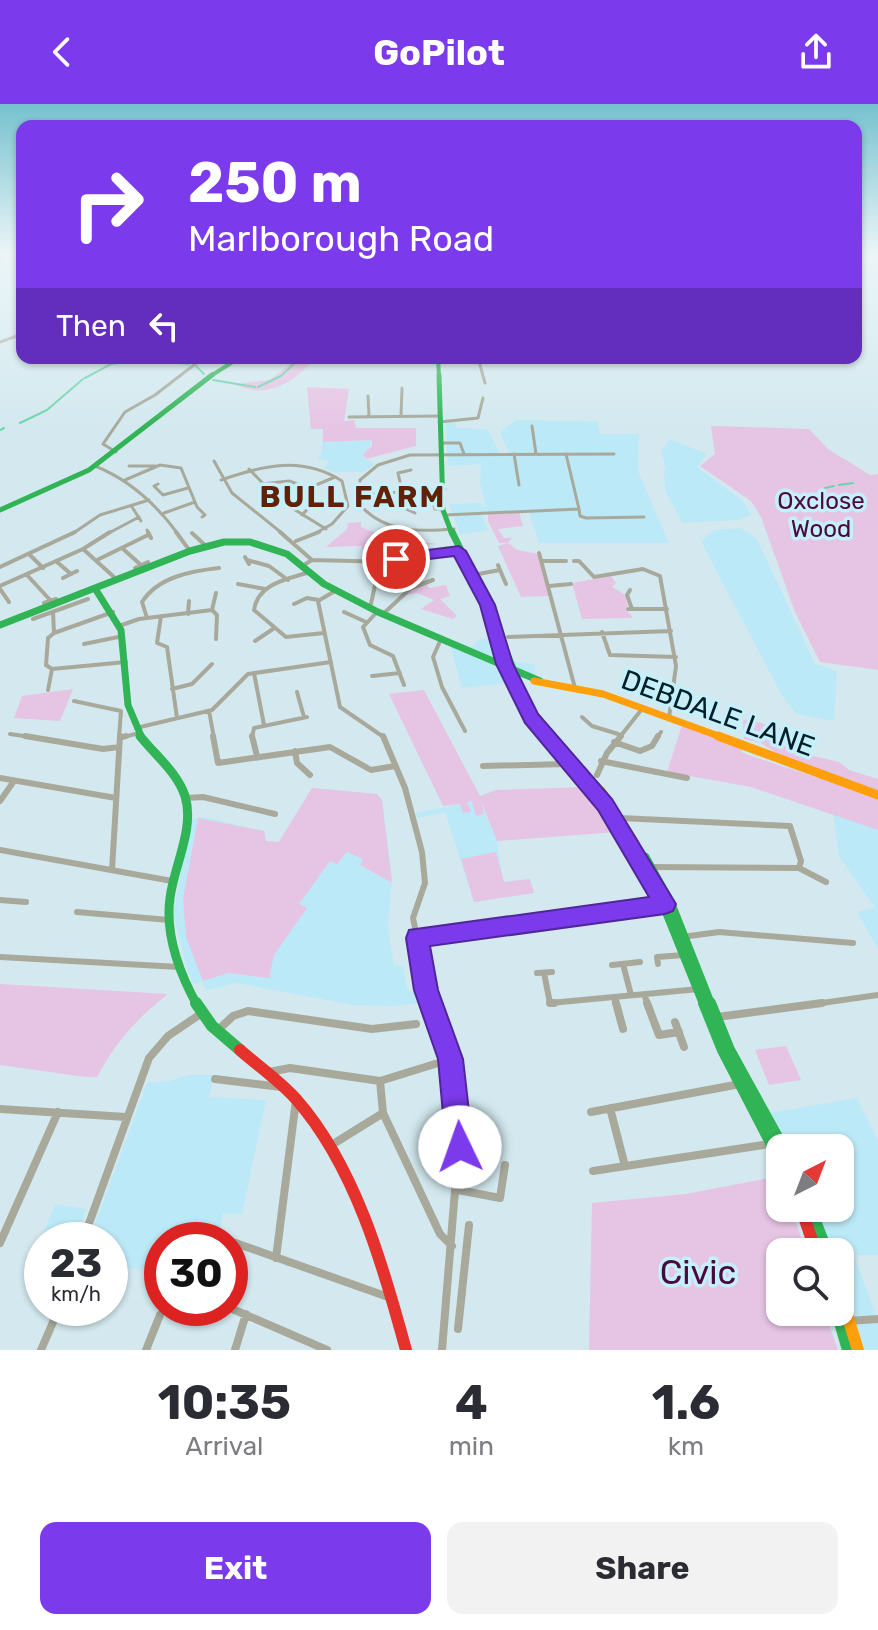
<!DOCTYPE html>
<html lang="en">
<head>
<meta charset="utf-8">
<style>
	body { margin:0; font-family:Rubik,sans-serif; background:#f2f2f3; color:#2b2b33; height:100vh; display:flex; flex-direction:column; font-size:30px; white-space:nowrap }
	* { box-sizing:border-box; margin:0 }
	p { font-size:26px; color:#7c7c81 }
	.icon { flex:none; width:44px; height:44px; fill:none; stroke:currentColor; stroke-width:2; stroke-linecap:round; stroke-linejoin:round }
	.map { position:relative; height:1246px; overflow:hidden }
	.side { display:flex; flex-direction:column; background:#fff; flex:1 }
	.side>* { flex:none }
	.hud { position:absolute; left:16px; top:16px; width:846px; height:244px; border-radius:16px; box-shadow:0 2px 6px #0004; background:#7c3aed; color:#fff; overflow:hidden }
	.needle { width:52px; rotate:42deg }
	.buttons { position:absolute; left:766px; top:1030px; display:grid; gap:16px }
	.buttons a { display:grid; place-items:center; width:88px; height:88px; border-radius:16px; background:#fff; box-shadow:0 2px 6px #0004; font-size:40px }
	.speed { position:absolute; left:24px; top:1118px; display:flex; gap:16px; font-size:40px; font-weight:700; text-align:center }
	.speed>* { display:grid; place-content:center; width:104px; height:104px; border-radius:50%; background:#fff; box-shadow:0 2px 6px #0004; line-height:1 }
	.speed small { font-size:20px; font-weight:400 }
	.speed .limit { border:12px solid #d22; background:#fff; color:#111 }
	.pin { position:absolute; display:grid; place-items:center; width:68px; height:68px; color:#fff; margin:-34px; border:4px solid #fff; border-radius:50%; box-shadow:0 2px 8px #0007 }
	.me { position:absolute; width:88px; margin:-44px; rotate:357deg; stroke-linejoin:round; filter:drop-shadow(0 0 6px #0008) }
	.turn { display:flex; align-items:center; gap:28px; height:168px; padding:0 40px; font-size:36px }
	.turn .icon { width:104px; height:104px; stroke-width:2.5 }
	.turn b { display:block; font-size:56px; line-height:68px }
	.then { display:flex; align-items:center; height:76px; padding:0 40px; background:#0003; gap:16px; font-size:30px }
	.eta { display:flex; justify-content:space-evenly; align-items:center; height:136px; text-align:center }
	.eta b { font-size:48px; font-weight:700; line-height:56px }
	.button { display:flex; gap:16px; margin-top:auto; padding:16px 40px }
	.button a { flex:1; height:92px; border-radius:16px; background:#7c3aed; color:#fff; font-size:32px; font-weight:700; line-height:92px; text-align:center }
	.button a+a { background:#f2f2f3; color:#2b2b33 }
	header { display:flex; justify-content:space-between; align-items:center; height:104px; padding:0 40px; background:#7c3aed; color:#fff; font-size:36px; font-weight:700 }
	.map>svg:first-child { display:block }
	.built { fill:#bce9f7 }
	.green { fill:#e6c4e4 }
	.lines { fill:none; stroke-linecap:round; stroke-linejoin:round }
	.stream { stroke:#6bd5aa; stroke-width:2 }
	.street-far3 { stroke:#a8a99b; stroke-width:3 }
	.street-far2 { stroke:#a8a99b; stroke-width:4 }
	.street-far1 { stroke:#a8a99b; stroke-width:6 }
	.street { stroke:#a8a99b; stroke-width:8 }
	.fast-far4 { stroke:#30b455; stroke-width:4 }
	.fast-far3 { stroke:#30b455; stroke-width:5 }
	.fast-far2 { stroke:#30b455; stroke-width:7 }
	.fast-far1 { stroke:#30b455; stroke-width:9 }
	.fast { stroke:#30b455; stroke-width:12 }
	.slow-far2 { stroke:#ff9f0a; stroke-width:7 }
	.slow-far1 { stroke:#ff9f0a; stroke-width:9 }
	.slow { stroke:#ff9f0a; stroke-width:12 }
	.jam { stroke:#e5322d; stroke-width:12 }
	.route { fill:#7c3aed; stroke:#51269a; stroke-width:2 }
	.labels { text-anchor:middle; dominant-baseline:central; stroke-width:7; stroke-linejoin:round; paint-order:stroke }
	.far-park-label { font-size:24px; fill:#4a0a3b; stroke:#c6effc }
	.street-label { font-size:28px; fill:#011f27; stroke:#c6effc }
	.far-district-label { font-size:30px; font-weight:bold; letter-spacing:2px; fill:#612107; stroke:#c6effc }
	.near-park-label { font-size:34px; fill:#4a0a3b; stroke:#c6effc }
</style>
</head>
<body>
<header><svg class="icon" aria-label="back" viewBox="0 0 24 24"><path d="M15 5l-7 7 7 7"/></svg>GoPilot<svg class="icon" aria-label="share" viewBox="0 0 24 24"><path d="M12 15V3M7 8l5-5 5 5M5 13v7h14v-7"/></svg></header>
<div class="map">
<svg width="878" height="1246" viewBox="0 0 878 1246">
	<rect width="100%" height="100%" fill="#d3e9ef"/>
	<!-- built -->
	<path class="built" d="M516 316 597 317 600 330H639L638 367 669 439H539L529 408 481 410 488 426 460 430 449 400 481 399 486 404 480 378 481 360 448 362 446 319 455 318 457 324 487 325 500 349H509L500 328Z
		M670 335 707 350 697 363 743 397 751 411 739 416 682 419 665 386 664 366 666 365 661 347Z
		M372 336 364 354 375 360 363 368H333L323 364 329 357 316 354 321 351 323 338Z
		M741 424 757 435 815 560 837 567 834 617 796 610 781 590 701 437 714 426Z
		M494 534 497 547 515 558 542 562H534L535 571 508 579 462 584 450 541 467 548 479 535Z
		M312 684 377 690 382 696 392 773 388 823 394 862 403 861 407 885 416 890 418 899 395 902 353 901 237 879 206 886 202 878 194 880 188 868 173 809 192 715 203 713 264 727 266 737 279 738Z
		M480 695 497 737 503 778 530 775 534 789 474 798 445 708 418 714 416 709 460 700 470 707 467 697Z
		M833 709 878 726V845L857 808 875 804 839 752Z
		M189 971H214L209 993 266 996 242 1110 223 1109 220 1125 212 1123 209 1134 162 1136 161 1158 142 1166 110 1161V1136H89L147 979 170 977Z
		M857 994 878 1036V1151H854L878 1217V1246H865L840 1169V1148H832L815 1104H840V1044H789L770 1009Z
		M55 1100 86 1105 75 1136H42V1187H39L24 1177Z"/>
	<!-- green -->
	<path class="green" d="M297 254H316C292 279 269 296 234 280L270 276Z
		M307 283 349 285 344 317 354 316 356 324H416V342L366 355 363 350 372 342V336L323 338V325H311Z
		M711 322 809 325 828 345 870 371 878 370V566L820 558 795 508 761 413 751 397 700 362 715 350Z
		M488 408H519L523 422 498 425 504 434H512L508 439 517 446 538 450 549 492 521 493 498 442 508 439H499L488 417Z
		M361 418V423L381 431 437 440 362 446V442L326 443 347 425 348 419Z
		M611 472 616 479 612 483 624 490 628 502 625 504 633 514 582 515 572 479Z
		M426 477 429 484 446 481 450 492 440 495 457 512 453 515 421 505 434 496 417 489 405 491Z
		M73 585 60 617 14 614 22 592Z
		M424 586 480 692 496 686 587 683 617 728 497 737 481 697 484 710 476 712 472 697 467 698 471 708 463 709 460 700 443 702 389 590Z
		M747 615 794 628 784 633 791 643 798 640 809 651 839 658 849 666 878 675V687L779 651 761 639 744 635 743 617Z
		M682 621 743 644 741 648 754 653 878 693V726L751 683 667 668Z
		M312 684 377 690 382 696 392 779 360 761 363 755 347 748 337 760 330 757 299 800 307 804 274 851 269 874 228 869 203 877 186 833 183 795 198 714 264 727 266 737 279 738Z
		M496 748 504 778 530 775 534 789 474 798 461 755Z
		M0 880 168 890C136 915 116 938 97 973H85L0 961Z
		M786 942 801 976 769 981 755 946Z
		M779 1072 780 1104H791L806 1148H780V1208H825L838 1246H589L592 1099 686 1090Z"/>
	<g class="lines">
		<!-- stream -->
		<path class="stream" d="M147 254 188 260
			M196 262 204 270
			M85 274 111 260 147 254
			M213 276 255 283
			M258 283 281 272 300 254
			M20 319 47 306 83 275
			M0 326 4 324
			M839 381 853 379
			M825 384 834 382"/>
		<!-- street-far3 -->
		<path class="street-far3" d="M0 155 5 151
			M0 238 22 230
			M478 254 485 279
			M368 292 369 312
			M401 312 402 284
			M349 313 441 312
			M439 318 478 314 483 294
			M532 322 536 350
			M443 339H460L464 350
			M116 348 103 340 125 308 155 291 203 254
			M514 350 519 381
			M214 357 232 389 283 430
			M95 362C130 376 156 400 178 430
			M129 362H156
			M249 365 279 396 326 425
			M411 366 398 369 406 405 415 409
			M125 376 160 361 181 364 197 403 205 411 202 413
			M221 376C264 361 302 352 342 377L348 402 332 420 314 430
			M158 380 154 382 163 391 188 384
			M261 380 289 377 309 384 315 397 302 411
			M309 384 335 373
			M359 391 445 385
			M442 396 433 398 435 405 443 406
			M132 403 141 417
			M579 405 580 412 586 414 644 413
			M164 409 195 398
			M445 411 579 405 566 350
			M454 425C419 428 385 429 360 401V376L378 361 410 351 614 350
			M147 426 149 430
			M72 430 100 411 149 396
			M107 430 139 413"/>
		<!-- street-far2 -->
		<path class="street-far2" d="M148 428 151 434
			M176 428 190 447
			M280 428 312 456 304 461
			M192 429 206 442
			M296 437 319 428
			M122 444 141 461
			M83 445 114 473
			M539 449 575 584
			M29 450 43 464
			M245 453 249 460
			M97 456 148 431
			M247 456 269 462 288 476
			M312 456 392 458 463 447
			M369 456 367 458 378 468 392 458
			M542 457H566
			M574 457H579L594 473 643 465 660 472 676 562 669 614
			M57 458 71 470
			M0 463 75 428
			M135 464 148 458
			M500 466 506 480
			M310 468C288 475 258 479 254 506L286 533 324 529
			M27 471 51 497
			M473 471 500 466 498 461
			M63 474 77 467
			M238 480 265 485
			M0 482 83 445 110 428
			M549 482 571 480
			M0 485 9 498
			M630 486 627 491 632 505
			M335 487 318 497 340 603 385 634
			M44 499 56 495
			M294 500 307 494 319 496
			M370 504 378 468
			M628 505H667
			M212 506 217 511 216 535
			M212 506 216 489
			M344 508 366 518
			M377 508 363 523 370 541 393 552 404 581
			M188 510 189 497
			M383 510 411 484 433 476
			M161 512 157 539 167 543 177 614
			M147 514 142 498C158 473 191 467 219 464
			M33 515 88 495
			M119 522 139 515 212 506
			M602 528 610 551 676 553
			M54 529 113 508
			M508 533 671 527
			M441 535 433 553 442 583 465 627
			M255 537 273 525
			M84 540 123 532
			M52 565 126 558
			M254 569 264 621
			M372 572 400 569
			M172 585 192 580 212 560
			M48 586 52 565 46 561 48 534 54 529 53 508
			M297 588 304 613
			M74 597 121 607 119 634
			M209 607 214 634
			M582 613 592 622 618 630
			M136 624 212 606 248 570 331 558
			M10 630 37 634
			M120 634 139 629
			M252 634 254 624 307 613
			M619 634 642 605
			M657 634 661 628"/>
		<!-- street-far1 -->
		<path class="street-far1" d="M25 632 103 645 119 643
			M213 632 218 659 330 643 371 666 395 662
			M252 632 257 652
			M383 632 405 684 422 748 425 779 413 814 431 901
			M120 634 126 632
			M614 638 640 647 652 642 658 632
			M295 647 297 659 310 671
			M601 657 687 674
			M483 662 567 660 574 656
			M597 671 607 649 621 632
			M0 674 116 694
			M185 694 203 693 275 710
			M0 697 14 677
			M620 714 790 722 801 757 799 764
			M0 746 172 777
			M650 763 799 764
			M799 764 826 778
			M112 766 120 632
			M0 796 26 798
			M77 808 169 816
			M682 833 719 828 853 839
			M417 834 666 800
			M0 853 179 863
			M623 860 631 891
			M658 860 657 853 684 851
			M612 861 640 858
			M537 869 552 868
			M544 869 550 899 699 885
			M644 890 648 901
			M614 893 616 901
			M808 901 878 891"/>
		<!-- street -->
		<path class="street" d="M431 899 451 955 460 1025 442 1246
			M550 899H554
			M616 899 623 925
			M647 899 659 931 679 928
			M717 913 822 899
			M675 918 684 943
			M218 926 233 912 248 907 372 925 416 920
			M269 968 290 964 380 977 451 955
			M215 975 281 983
			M380 977 383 1009 440 1130 452 1142
			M610 1004 625 1062
			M0 1005 126 1013
			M591 1008 740 980
			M330 1042 383 1009
			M593 1067 770 1040
			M458 1086 500 1094 505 1061
			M217 1132 227 1136
			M83 1136 149 954 168 932 202 909
			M230 1137 391 1194
			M0 1139 58 1008
			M276 1154 296 996
			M230 1204 327 1246
			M849 1217 878 1215
			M458 1225 469 1121
			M41 1246 59 1204
			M146 1246 160 1211
			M235 1246 246 1210"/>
		<!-- fast-far4 -->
		<path class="fast-far4" d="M438 254 439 273
			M209 273 239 254"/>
		<!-- fast-far3 -->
		<path class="fast-far3" d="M439 271 443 406 452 430
			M0 406 89 366 212 271"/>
		<!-- fast-far2 -->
		<path class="fast-far2" d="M452 428 488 501 512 577 548 634
			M96 486 121 526 128 601 142 634
			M0 521 190 447 224 438H250L287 450 324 480 378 508 540 577
			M507 550 523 589"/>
		<!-- fast-far1 -->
		<path class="fast-far1" d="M140 632C155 651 177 668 185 692 195 725 174 761 170 794 165 830 180 870 197 901
			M547 632 605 700 656 782 704 901
			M645 753 671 800 711 901"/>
		<!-- fast -->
		<path class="fast" d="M196 899 212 922 240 946
			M704 899 723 946 780 1056
			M710 899 729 946 783 1044
			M810 1104 827 1148
			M837 1208 848 1246"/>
		<!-- slow-far2 -->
		<path class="slow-far2" d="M534 577 603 590 724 634"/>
		<!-- slow-far1 -->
		<path class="slow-far1" d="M718 632 878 691
			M601 687 635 739"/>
		<!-- slow -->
		<path class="slow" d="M840 1188 858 1246"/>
		<!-- jam -->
		<path class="jam" d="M240 946C258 962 279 976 296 995 355 1062 383 1161 406 1246
			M801 1104 816 1148"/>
	</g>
	<!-- sky -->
	<linearGradient id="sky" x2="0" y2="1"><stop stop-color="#76c1cf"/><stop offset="0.46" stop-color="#ebf5f8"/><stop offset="1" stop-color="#ebf5f8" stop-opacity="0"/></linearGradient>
	<rect width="878" height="325" fill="url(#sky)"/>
	<!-- route -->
	<path class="route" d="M459 442 466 447 495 501 513 560 538 610 612 695 676 800 673 807 665 810 430 842 438 886 463 955 473 1043 469 1053 460 1057 450 1053 446 1043 438 955 414 886 406 834 409 826 649 793 598 706 525 619 496 560 480 501 454 452 396 459 388 455 396 450Z"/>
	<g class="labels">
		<!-- far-park labels -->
		<g class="far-park-label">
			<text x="821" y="397">Oxclose<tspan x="821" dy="28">Wood</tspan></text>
		</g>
		<!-- street labels -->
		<g class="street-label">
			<text transform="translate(718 609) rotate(20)">DEBDALE LANE</text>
		</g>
		<!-- far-district labels -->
		<g class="far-district-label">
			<text x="353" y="393">BULL FARM</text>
		</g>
		<!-- near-park labels -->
		<g class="near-park-label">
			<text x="698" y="1168">Civic</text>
		</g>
	</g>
</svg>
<div class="buttons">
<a><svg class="needle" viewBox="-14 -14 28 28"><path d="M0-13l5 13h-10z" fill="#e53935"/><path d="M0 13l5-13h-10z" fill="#7c7c81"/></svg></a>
<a><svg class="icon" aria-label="search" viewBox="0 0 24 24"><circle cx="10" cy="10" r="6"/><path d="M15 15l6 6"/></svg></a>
</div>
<div class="speed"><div>23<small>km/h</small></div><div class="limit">30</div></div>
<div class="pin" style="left:396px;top:455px;background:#d93025"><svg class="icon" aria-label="arrive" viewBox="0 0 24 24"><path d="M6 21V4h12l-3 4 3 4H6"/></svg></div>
<svg class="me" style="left:460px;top:1043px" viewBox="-20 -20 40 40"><circle r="19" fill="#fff"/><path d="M0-13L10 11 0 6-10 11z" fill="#7c3aed"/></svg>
<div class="hud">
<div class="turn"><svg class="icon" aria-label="right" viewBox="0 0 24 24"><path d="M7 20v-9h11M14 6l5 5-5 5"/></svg><div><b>250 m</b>Marlborough Road</div></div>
<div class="then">Then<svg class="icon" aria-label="left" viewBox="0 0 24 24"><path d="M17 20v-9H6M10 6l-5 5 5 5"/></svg></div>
</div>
</div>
<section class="side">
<div class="eta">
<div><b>10:35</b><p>Arrival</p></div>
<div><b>4</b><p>min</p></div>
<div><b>1.6</b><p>km</p></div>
</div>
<div class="button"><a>Exit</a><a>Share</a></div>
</section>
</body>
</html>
